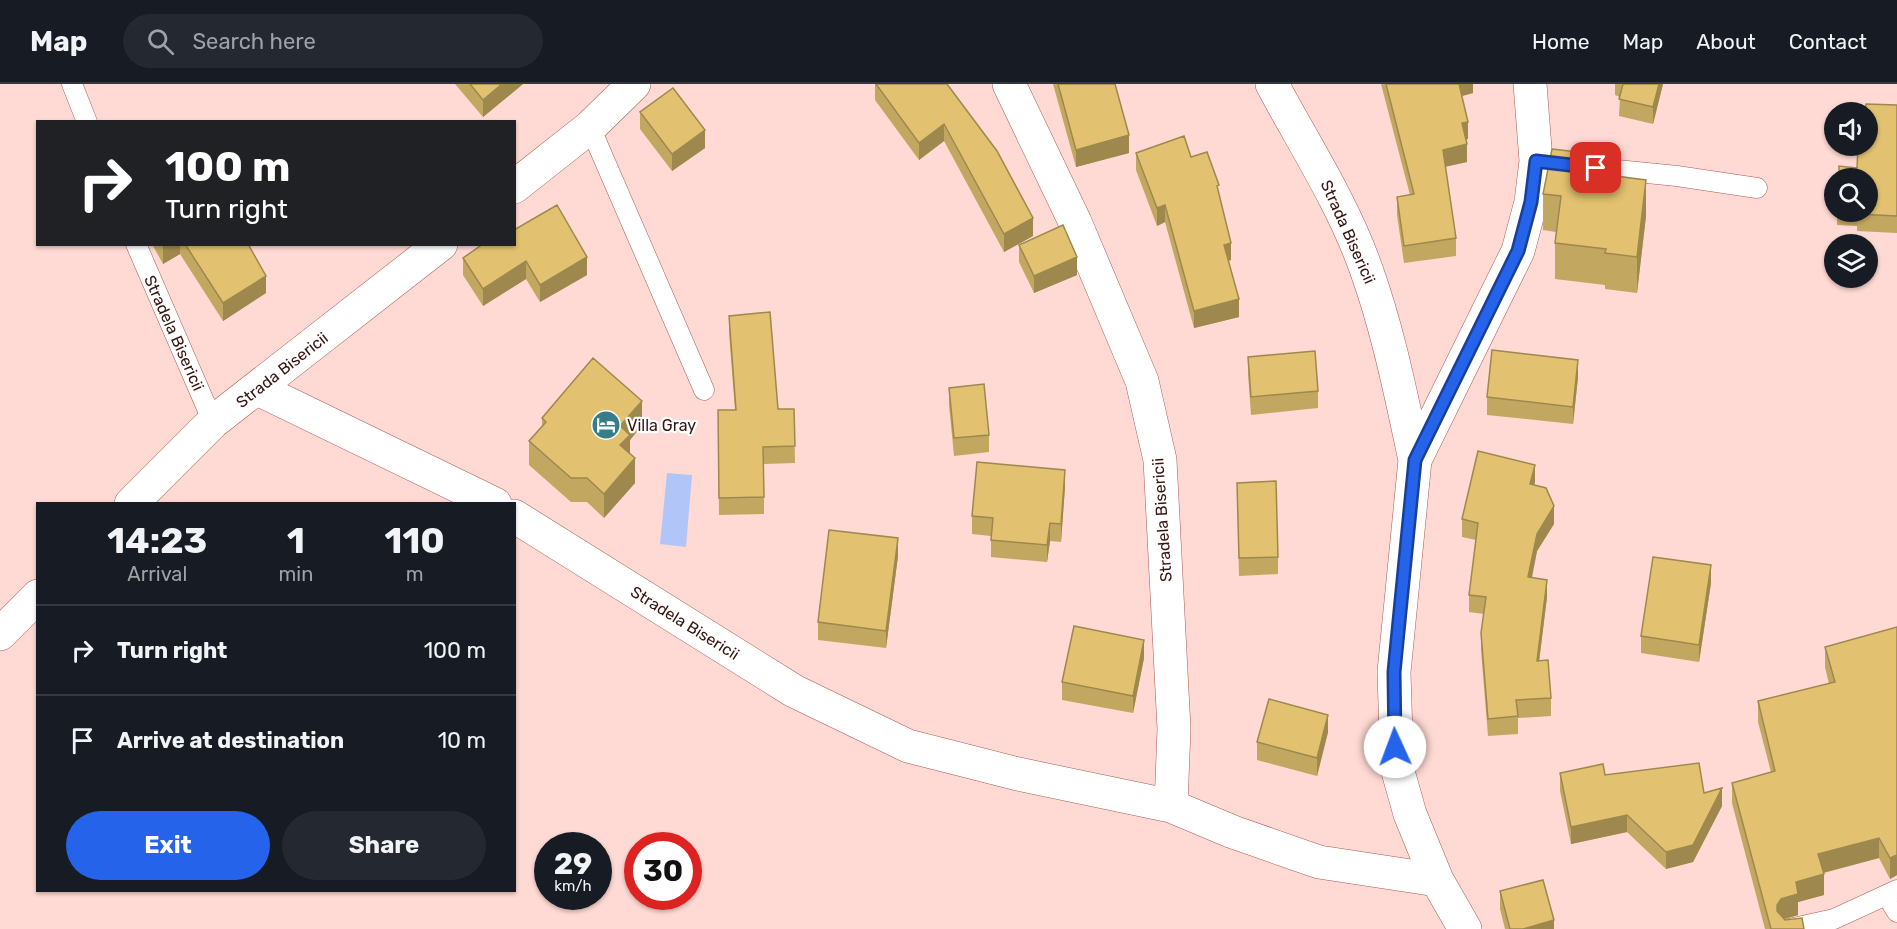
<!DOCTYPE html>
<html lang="en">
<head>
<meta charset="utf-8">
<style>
	body { margin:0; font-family:Rubik,sans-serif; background:#242831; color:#f1f3f6; height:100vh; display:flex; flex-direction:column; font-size:22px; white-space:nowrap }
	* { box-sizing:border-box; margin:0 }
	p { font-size:20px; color:#9ea1a6 }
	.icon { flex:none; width:33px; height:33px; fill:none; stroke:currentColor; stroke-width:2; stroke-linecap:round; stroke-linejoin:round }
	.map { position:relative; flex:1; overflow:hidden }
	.panel { position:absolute; left:36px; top:418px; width:480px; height:390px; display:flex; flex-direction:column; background:#171b24; border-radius:0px; box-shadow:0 2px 4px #0004 }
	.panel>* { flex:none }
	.hud { position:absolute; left:36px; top:36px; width:480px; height:126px; border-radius:0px; box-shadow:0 2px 4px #0004; background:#202124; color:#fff; overflow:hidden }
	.controls { position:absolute; left:1824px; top:18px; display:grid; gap:12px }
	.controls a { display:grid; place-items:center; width:54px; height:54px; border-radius:50%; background:#171b24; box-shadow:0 2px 4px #0004; font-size:30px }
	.speed { position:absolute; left:534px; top:748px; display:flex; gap:12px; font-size:30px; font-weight:700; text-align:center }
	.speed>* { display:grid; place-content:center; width:78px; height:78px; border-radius:50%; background:#171b24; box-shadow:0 2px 4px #0004; line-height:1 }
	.speed small { font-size:15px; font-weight:400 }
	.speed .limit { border:9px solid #d22; background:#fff; color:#111 }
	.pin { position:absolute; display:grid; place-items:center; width:51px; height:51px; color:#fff; margin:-26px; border-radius:12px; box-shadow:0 3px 9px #0006 }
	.me { position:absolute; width:66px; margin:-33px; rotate:358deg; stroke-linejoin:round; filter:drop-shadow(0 0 4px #0008) }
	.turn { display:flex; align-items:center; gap:21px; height:126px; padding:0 30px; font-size:27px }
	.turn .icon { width:78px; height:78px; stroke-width:2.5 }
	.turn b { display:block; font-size:42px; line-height:51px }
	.eta { display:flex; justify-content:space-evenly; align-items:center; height:102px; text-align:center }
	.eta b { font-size:36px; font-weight:700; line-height:42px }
	.action { display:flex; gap:12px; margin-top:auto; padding:12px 30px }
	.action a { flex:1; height:69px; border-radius:36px; background:#2563eb; color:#fff; font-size:24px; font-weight:700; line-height:69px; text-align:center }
	.action a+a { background:#242831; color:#f1f3f6 }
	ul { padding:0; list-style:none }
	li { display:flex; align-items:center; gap:18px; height:90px; padding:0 30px; border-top:2px solid #363941 }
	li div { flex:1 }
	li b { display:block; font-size:22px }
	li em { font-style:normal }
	header { display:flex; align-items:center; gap:36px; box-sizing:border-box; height:84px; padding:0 30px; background:#171b24; border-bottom:2px solid #363941 }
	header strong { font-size:28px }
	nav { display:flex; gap:33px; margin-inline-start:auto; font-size:21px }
	.search { width:420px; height:54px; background:#242831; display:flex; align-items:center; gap:15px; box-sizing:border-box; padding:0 21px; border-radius:33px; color:#9ea1a6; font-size:22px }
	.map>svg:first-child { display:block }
	.water { fill:#b2c5f9 }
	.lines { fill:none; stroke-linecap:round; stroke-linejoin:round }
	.lane-casing { stroke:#ac5b50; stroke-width:21 }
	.street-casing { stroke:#ac5b50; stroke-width:34 }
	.lane { stroke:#fff; stroke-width:20 }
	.street { stroke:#fff; stroke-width:33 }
	.wall { fill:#c2a760 }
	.shaded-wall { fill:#9e884e }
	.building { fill:#e2c270; stroke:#9e884e; stroke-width:1.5 }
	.route-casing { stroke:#184099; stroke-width:15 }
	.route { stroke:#2563eb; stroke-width:10 }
	.labels { text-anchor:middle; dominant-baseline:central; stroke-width:4.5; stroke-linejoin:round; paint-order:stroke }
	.street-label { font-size:16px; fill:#361511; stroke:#fff }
	.poi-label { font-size:16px; fill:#361511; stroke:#fff; text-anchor:start }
</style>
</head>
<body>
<header>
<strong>Map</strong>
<div class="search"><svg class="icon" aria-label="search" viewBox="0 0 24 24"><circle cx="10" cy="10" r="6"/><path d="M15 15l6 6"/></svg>Search here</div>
<nav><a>Home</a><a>Map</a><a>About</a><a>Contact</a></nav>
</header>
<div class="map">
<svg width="1897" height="845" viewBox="0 0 1897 845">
	<rect width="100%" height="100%" fill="#ffd9d3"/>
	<!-- water -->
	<path class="water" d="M667 389 692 391 686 463 660 460Z"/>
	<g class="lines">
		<!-- lane casing -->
		<g class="lane-casing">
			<path id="lane" d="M72 0 87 38
				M590 43 704 306
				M1577 82 1677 92 1757 104
				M136 160 213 338
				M1887 812 1897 828
				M1789 845 1834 835 1897 806"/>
		</g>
		<!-- street casing -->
		<g class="street-casing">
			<path id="street" d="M1009 0 1075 138 1142 297 1160 376 1174 645 1171 722
				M1272 0C1304 60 1342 118 1365 182 1388 245 1401 311 1415 376
				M514 103 590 43 634 0
				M258 305 495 420
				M131 420 213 338 441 160
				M514 432 794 607 908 662 1018 690 1171 722 1233 748 1319 778 1437 796
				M0 550 38 512
				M1465 845 1437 796 1410 730 1397 684 1394 588 1415 376 1518 167 1531 118 1536 77 1530 0"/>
		</g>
		<!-- lane -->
		<use href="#lane" class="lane"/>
		<!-- street -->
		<use href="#street" class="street"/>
	</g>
	<!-- wall -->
	<path class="wall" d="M455 0H523L483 33Z
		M875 0H947L1033 152 1004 168 944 57 919 76 875 16Z
		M1053 0H1115L1129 69 1076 83Z
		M1381 0H1473V9L1462 12 1468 55H1466L1467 78 1445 83 1456 154V172L1404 179 1397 131V113L1410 111Z
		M1615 0H1663L1653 40 1619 32 1620 13 1615 11Z
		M1897 21V149L1857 147V142L1837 141V128H1868L1857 84 1868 62Z
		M640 28 705 64 672 87 640 45Z
		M1136 69 1191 73 1219 113 1231 176 1228 177 1239 233 1194 244 1165 138 1157 142 1136 86Z
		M1603 91 1646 132 1637 209 1605 205V201L1555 195V159L1556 148 1543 146V110Z
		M152 160H248L266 209 223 237 180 170 163 180Z
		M483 160 587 191 540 218 526 195 483 222 463 191V174Z
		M1019 161 1077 191 1034 209 1019 178Z
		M729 232 778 325H794L795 379 764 380V430L719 431 718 326H735L729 249Z
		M1248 273 1318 307V324L1251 331 1248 290Z
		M1578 293 1573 340 1487 331V313Z
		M949 304 989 351V368L954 372 949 321Z
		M542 334 642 341 630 356V369L635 399 604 434 587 418H571L529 381V357L542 343Z
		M1535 398 1534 401 1554 440 1537 467 1532 494 1547 513 1539 577 1551 614V632L1518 634V650L1488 652 1481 566V549L1484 530 1469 528V511L1476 456 1462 453V435Z
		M1237 399 1278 473V490L1239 492Z
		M1065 403 1061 458 1050 457 1047 478 991 473V452L972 450V432Z
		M898 472 886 564 818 556V538Z
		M1711 499 1699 578 1641 569V552Z
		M1897 543V791L1890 795 1879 774 1824 789V811L1798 818V831L1784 835 1804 845H1765L1732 719V699L1771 688 1758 638V617L1829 600 1825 583V563Z
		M1144 574 1133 629 1062 616V598Z
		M1328 648 1317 692 1257 676V658Z
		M1560 689 1605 691 1704 709 1722 722 1693 778 1666 785 1627 748 1571 760 1560 707Z
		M1500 807 1554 845H1505L1500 825Z"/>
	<!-- shaded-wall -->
	<path class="shaded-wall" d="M502 0H523L483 33V16Z
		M1458 0H1473V9L1458 13Z
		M1659 0H1663L1653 40V23Z
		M1468 38V55L1462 56V39Z
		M944 40V57L919 76V59Z
		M705 46V64L672 87V70Z
		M1129 51V69L1076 83V66Z
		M1467 60V78L1443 83V66Z
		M1603 71V107L1600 90Z
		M1646 96V132L1637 209V173Z
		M1165 121V138L1157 142V124Z
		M1033 134V152L1004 168V150Z
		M1231 159V176L1224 178V161Z
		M167 160H180V170L163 180V162Z
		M587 173V191L540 218V201Z
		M1077 173V191L1034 209V192Z
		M526 177V195L483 222V205Z
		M266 192V209L223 237V219Z
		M1239 215V233L1194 244V227Z
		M1578 276V293L1573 340V323Z
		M642 317V341L630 356V375L620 385V342Z
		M635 374V399L604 434V410Z
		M1535 381V398L1530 417V400Z
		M1065 386V403L1061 458V440Z
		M1554 422V440L1537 467 1528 511V493L1537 450Z
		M1050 439V457L1047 478V461Z
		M898 454V472L886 564V547Z
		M1711 481V499L1699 578V561Z
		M1547 496V513L1537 594V577Z
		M1144 556V574L1133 629V612Z
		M1328 631V648L1317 692V674Z
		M1722 704V722L1693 778 1666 785V768Z
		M1627 731V748L1571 760V743Z
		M1879 754V774L1818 790V770Z
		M1897 771V791L1890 795V774Z
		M1824 790V811L1798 818V831L1781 836 1777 842V821L1796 798Z
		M1554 836V845H1523Z"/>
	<!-- building -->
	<path class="building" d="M470 0H502L483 16Z
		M876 0H947L997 67 1033 134 1004 150 944 40 919 59Z
		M1058 0H1115L1129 51 1076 66Z
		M1386 0H1459L1468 38 1462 39 1467 60 1443 66 1456 154 1404 162 1397 113 1414 110Z
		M1623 0H1659L1653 23 1619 15Z
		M673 4 705 46 672 70 640 28Z
		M1866 20 1897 21V132L1857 130V128H1868V94H1839V82L1857 84 1858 62H1868V28H1865Z
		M1184 52 1191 73 1207 68 1219 101 1217 102 1231 159 1224 161 1239 215 1194 227 1165 121 1157 124 1136 69Z
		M1552 65 1603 71 1600 90 1646 96 1637 173 1605 169 1606 165 1555 159 1561 112 1543 110Z
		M557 121 587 173 540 201 526 177 483 205 463 174 483 160H514V146Z
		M1063 141 1077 173 1034 192 1019 161Z
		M185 160H248L266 192 223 219Z
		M770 228 778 325H794L795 362 763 363 764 413 719 414 718 326H736L729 232Z
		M1492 266 1578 276 1573 323 1487 313Z
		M1315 267 1318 307 1251 313 1248 273Z
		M593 274 642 317 620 342 630 351 620 361 635 374 604 410 587 394H571L529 357 546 338 542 334Z
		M984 300 989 351 954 354 949 304Z
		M1478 367 1535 381 1530 400 1546 404 1554 422 1537 450 1528 493 1547 496 1537 577 1548 576 1551 614 1516 616 1518 632 1488 635 1481 549 1486 513 1469 511 1478 439 1462 435Z
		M977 378 1065 386 1061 440 1050 439 1047 461 991 456 993 434 972 432Z
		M1276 397 1278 473 1239 474 1237 399Z
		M829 446 898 454 886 547 818 538Z
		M1653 473 1711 481 1699 561 1641 552Z
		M1074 542 1144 556 1133 612 1062 598Z
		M1897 543V771L1890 774 1879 754 1818 770 1824 790 1796 798 1798 810 1781 815 1777 821V827L1785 836 1802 834 1804 845H1771L1732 699 1775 687 1758 617 1835 598 1825 563Z
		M1269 615 1328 631 1317 674 1257 658Z
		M1699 679 1704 709 1722 704 1693 761 1666 768 1627 731 1571 743 1560 689 1603 680 1605 691Z
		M1543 796 1554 836 1523 845H1510L1500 807Z"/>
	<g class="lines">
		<!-- route casing -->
		<g class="route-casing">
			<path id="route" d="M1395 663 1394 588 1415 376 1518 167 1531 118 1536 77 1596 84"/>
		</g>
		<!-- route -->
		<use href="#route" class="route"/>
	</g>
	<!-- icons -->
	<defs>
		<g id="hotel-disc" transform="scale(1.5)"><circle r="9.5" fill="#377d88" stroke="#fff"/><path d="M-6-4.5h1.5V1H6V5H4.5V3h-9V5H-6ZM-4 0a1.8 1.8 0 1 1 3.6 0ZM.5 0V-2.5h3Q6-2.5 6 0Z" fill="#fff"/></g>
	</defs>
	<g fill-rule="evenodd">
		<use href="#hotel-disc" x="606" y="341"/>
	</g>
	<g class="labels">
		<!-- street labels -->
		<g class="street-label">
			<text transform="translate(1348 148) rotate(66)">Strada Bisericii</text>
			<text transform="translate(174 249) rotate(66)">Stradela Bisericii</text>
			<text transform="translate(282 286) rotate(-38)">Strada Bisericii</text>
			<text transform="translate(1162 436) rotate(-94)">Stradela Bisericii</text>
			<text transform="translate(685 539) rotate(32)">Stradela Bisericii</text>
		</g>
		<!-- poi labels -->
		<g class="poi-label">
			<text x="627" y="341">Villa Gray</text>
		</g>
	</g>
</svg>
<div class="controls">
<a><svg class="icon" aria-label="sound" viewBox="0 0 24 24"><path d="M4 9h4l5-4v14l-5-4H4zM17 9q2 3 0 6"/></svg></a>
<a><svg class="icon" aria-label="search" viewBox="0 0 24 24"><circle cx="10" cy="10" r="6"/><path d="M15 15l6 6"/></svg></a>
<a><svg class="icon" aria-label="layers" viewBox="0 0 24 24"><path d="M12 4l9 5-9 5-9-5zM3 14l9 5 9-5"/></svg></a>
</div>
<div class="speed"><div>29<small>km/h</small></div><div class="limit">30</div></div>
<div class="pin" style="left:1596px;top:84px;background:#d93025"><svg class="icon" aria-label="arrive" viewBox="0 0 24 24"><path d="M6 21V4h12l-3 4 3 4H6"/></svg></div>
<svg class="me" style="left:1395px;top:663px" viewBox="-20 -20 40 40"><circle r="19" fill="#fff"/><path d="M0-13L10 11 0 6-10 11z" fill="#2563eb"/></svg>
<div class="hud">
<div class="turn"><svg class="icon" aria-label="right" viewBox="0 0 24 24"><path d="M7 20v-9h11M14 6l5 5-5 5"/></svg><div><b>100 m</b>Turn right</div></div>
</div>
<section class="panel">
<div class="eta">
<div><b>14:23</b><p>Arrival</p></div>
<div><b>1</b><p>min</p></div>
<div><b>110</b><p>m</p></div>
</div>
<ul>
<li><svg class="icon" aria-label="right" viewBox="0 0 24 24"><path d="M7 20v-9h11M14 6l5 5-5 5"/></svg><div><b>Turn right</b></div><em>100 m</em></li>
<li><svg class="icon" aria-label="arrive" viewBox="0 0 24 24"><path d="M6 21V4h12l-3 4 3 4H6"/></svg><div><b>Arrive at destination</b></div><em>10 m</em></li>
</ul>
<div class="action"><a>Exit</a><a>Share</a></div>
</section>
</div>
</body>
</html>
